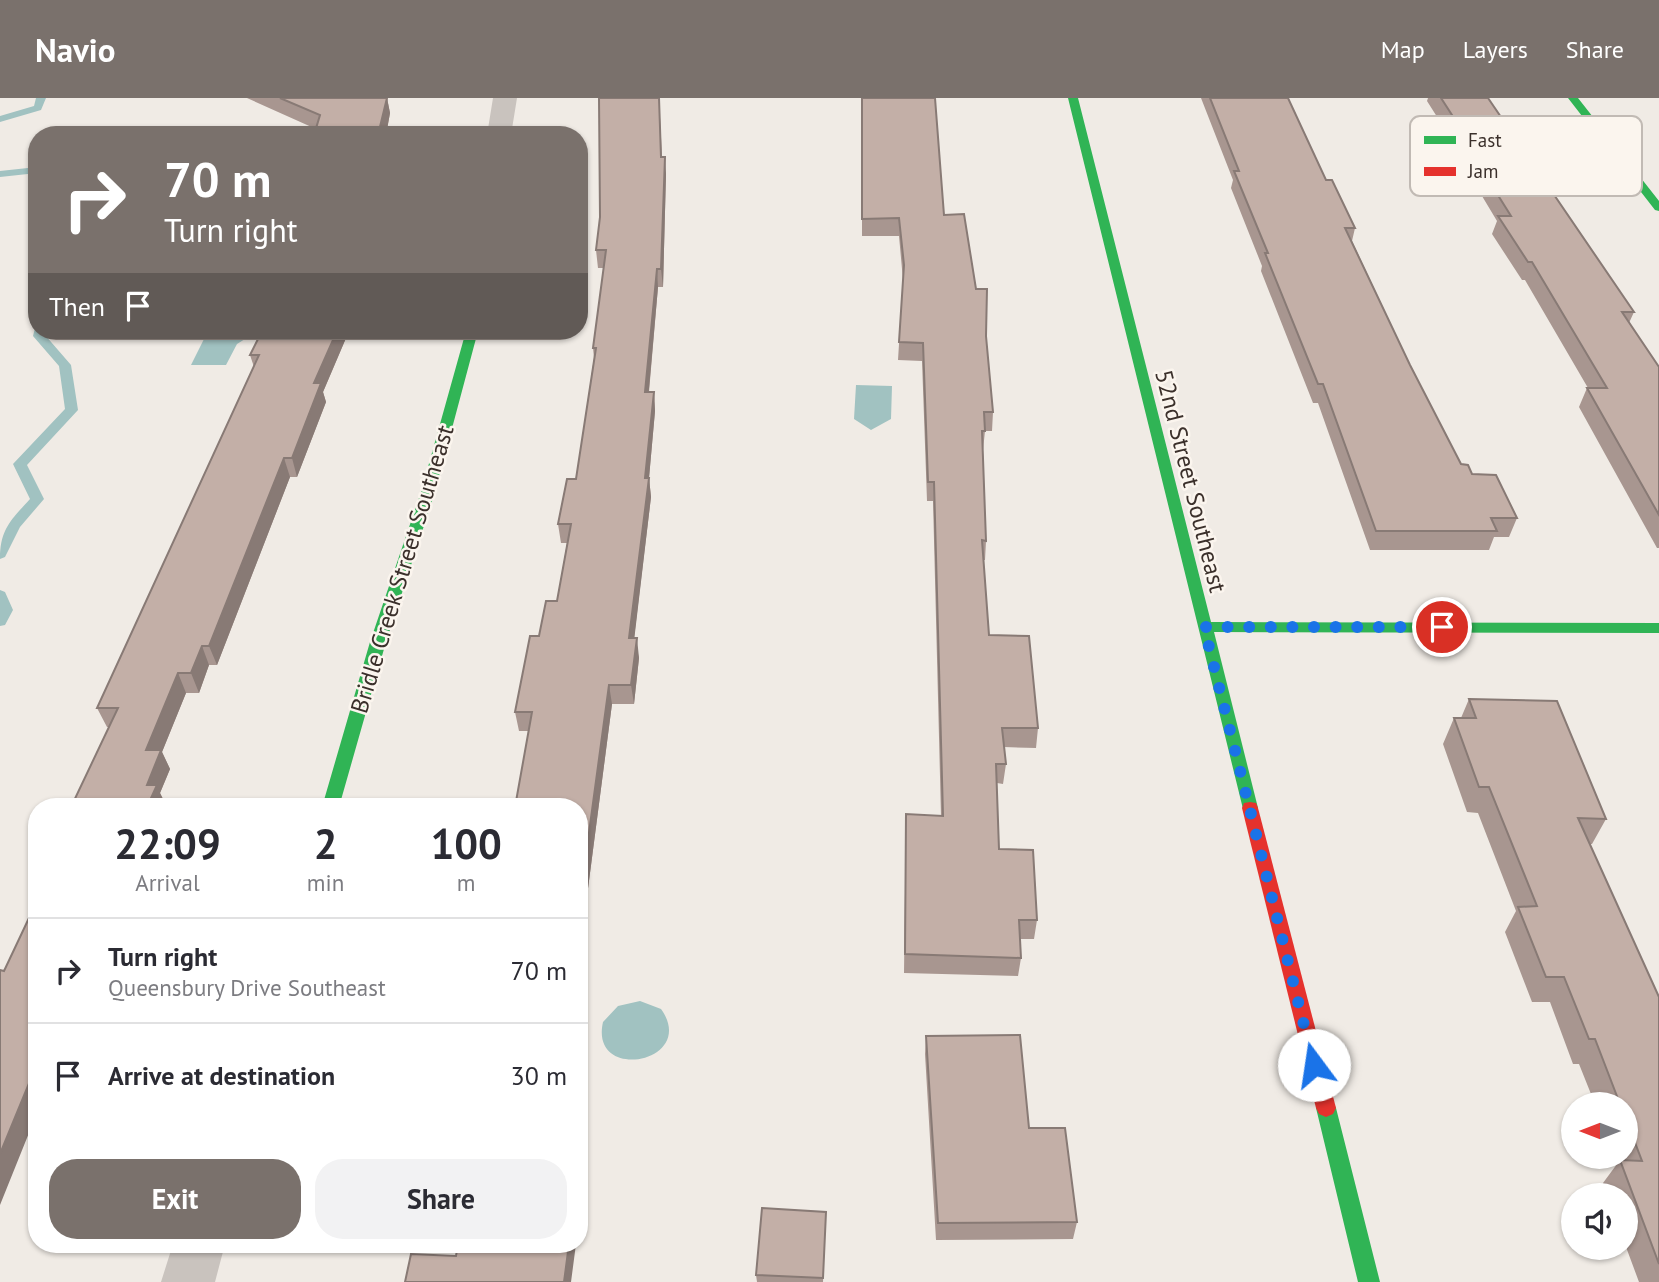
<!DOCTYPE html>
<html lang="en">
<head>
<meta charset="utf-8">
<style>
	body { margin:0; font-family:"PT Sans",sans-serif; background:#f2f2f3; color:#2b2b33; height:100vh; display:flex; flex-direction:column; font-size:26px; white-space:nowrap }
	* { box-sizing:border-box; margin:0 }
	p { font-size:23px; color:#7c7c81 }
	.icon { flex:none; width:38px; height:38px; fill:none; stroke:currentColor; stroke-width:2; stroke-linecap:round; stroke-linejoin:round }
	.map { position:relative; flex:1; overflow:hidden }
	.details { position:absolute; left:28px; top:700px; width:560px; height:455px; display:flex; flex-direction:column; background:#fff; border-radius:28px; box-shadow:0 2px 5px #0004 }
	.details>* { flex:none }
	.guide { position:absolute; left:28px; top:28px; width:560px; height:214px; border-radius:28px; box-shadow:0 2px 5px #0004; background:#7a716c; color:#fff; overflow:hidden }
	.needle { width:46px; rotate:270deg }
	.buttons { position:absolute; left:1561px; top:994px; display:grid; gap:14px }
	.buttons a { display:grid; place-items:center; width:77px; height:77px; border-radius:50%; background:#fff; box-shadow:0 2px 5px #0004; font-size:35px }
	.pin { position:absolute; display:grid; place-items:center; width:60px; height:60px; color:#fff; margin:-30px; border:4px solid #fff; border-radius:50%; box-shadow:0 2px 7px #0007 }
	.me { position:absolute; width:77px; margin:-38px; rotate:346deg; stroke-linejoin:round; filter:drop-shadow(0 0 5px #0008) }
	.turn { display:flex; align-items:center; gap:24px; height:147px; padding:0 21px; font-size:32px }
	.turn .icon { width:91px; height:91px; stroke-width:2.5 }
	.turn b { display:block; font-size:49px; line-height:60px }
	.then { display:flex; align-items:center; height:66px; padding:0 21px; background:#0003; gap:14px; font-size:26px }
	.eta { display:flex; justify-content:space-evenly; align-items:center; height:119px; text-align:center }
	.eta b { font-size:42px; font-weight:800; line-height:49px }
	.primary-button { display:flex; gap:14px; margin-top:auto; padding:14px 21px }
	.primary-button a { flex:1; height:80px; border-radius:28px; background:#7a716c; color:#fff; font-size:28px; font-weight:800; line-height:80px; text-align:center }
	.primary-button a+a { background:#f2f2f3; color:#2b2b33 }
	ul { padding:0; list-style:none }
	li { display:flex; align-items:center; gap:21px; height:105px; padding:0 21px; border-top:2px solid #e1e1e2 }
	li div { flex:1 }
	li b { display:block; font-size:26px }
	li em { font-style:normal }
	header { display:flex; align-items:center; gap:42px; box-sizing:border-box; height:98px; padding:0 35px; background:#7a716c; color:#fff }
	header strong { font-size:33px }
	nav { display:flex; gap:38px; margin-inline-start:auto; font-size:24px }
	.map>svg:first-child { display:block }
	.water { fill:#a1c2c1 }
	.lines { fill:none; stroke-linecap:round; stroke-linejoin:round }
	.stream { fill:#a1c2c1; fill-rule:evenodd }
	.street { fill:#c9c3be; fill-rule:evenodd }
	.fast { fill:#30b455; fill-rule:evenodd }
	.jam { fill:#e5322d; fill-rule:evenodd }
	.wall { fill:#a89690 }
	.shaded-wall { fill:#887a75 }
	.building { fill:#c3afa7; stroke:#887a75; stroke-width:2 }
	.route { stroke:#1a73e8; stroke-width:12; stroke-dasharray:0 21.6 }
	.labels { text-anchor:middle; dominant-baseline:central; stroke-width:5; stroke-linejoin:round; paint-order:stroke }
	.street-label { font-size:24px; fill:#3b302b; stroke:#fbf5ee }
	.key { fill:#fbf5ee; stroke:#c1bab4; stroke-width:2 }
	.key-label { font-size:19px; fill:#3b302b }
</style>
</head>
<body>
<header>
<strong>Navio</strong>
<nav><a>Map</a><a>Layers</a><a>Share</a></nav>
</header>
<div class="map">
<svg width="1659" height="1184" viewBox="0 0 1659 1184">
	<rect width="100%" height="100%" fill="#f0ebe5"/>
	<!-- water -->
	<path class="water" d="M217 233H245L253 236 237 246 226 267H191L205 239Z
		M856 287 892 288 891 321 871 332 854 321Z
		M640 903 661 911C699 964 589 986 603 924L618 908Z"/>
	<g class="lines">
		<!-- stream -->
		<path class="stream" d="M36 0H46L41 12 0 24V18L34 8Z
			M37 69V75L0 79V73Z
			M35 230 45 233V237L71 267 78 312 27 367 44 401 20 429 5 459 0 461C0 431 11 422 30 401L13 366 65 311 59 268 33 238Z
			M0 492 5 494 13 512 5 527 0 528Z"/>
		<!-- street -->
		<path class="street" d="M493 0H517L511 37H487Z
			M173 1146H225L215 1184H161Z"/>
		<!-- fast -->
		<path class="fast" d="M1068 0H1078L1211 524 1659 525V535L1214 534 1258 710 1256 715H1244Z
			M1568 0H1578L1659 103V113L1655 112Z
			M466 233H478L435 394 386 544 339 709H322L370 544 421 394Z
			M1326 1001 1333 1004 1336 1010 1380 1184H1358L1316 1010 1319 1004Z"/>
		<!-- jam -->
		<path class="jam" d="M1250 704 1256 705 1258 710 1336 1010 1333 1016 1326 1019 1319 1016 1316 1010 1242 710 1244 705Z"/>
	</g>
	<!-- wall -->
	<path class="wall" d="M247 0H387L390 15 386 37H314L316 31Z
		M599 0H659L662 59 666 76 663 189H658L649 294H654L655 313 649 380 651 399 634 540 639 560 634 606H612L587 798H582L579 821V709L529 633H519L515 614 539 538 557 503 567 445H561L558 426 576 381 594 260 593 250 604 170H598L596 152 600 119Z
		M862 0 944 117 976 191 986 238 993 314 992 333H985L983 352 986 443 985 462H983L989 537 1038 630 1036 650 1004 649 1006 666 1003 686 997 685 999 751 1037 822 1034 841H1020L1021 860 1018 878 904 875 906 716 941 718 933 403H927L922 263 898 262 903 182 899 138H862Z
		M1201 0H1288L1326 82 1355 130 1352 143 1410 267 1461 366 1472 376 1517 420 1509 439H1494L1489 452H1370L1318 305H1313L1261 173 1262 168 1231 90 1233 82Z
		M1428 0H1488L1634 214 1629 225 1659 269V450H1657L1579 309 1587 290H1588L1525 182H1522L1492 136 1497 123 1464 68 1465 63 1427 3Z
		M262 233H349L323 294 326 304 297 379H290L217 567H209L199 595H186L162 654 170 671 160 695 166 707 108 629H107L97 610 254 269 250 257Z
		M1469 601 1606 721 1592 746H1590L1659 899V1184H1639L1626 1149V1097H1607L1603 1085 1617 1066 1614 1059H1626V1006H1595L1579 966H1573L1550 904H1532L1505 834 1516 813 1478 715 1467 714 1443 646 1454 620H1461Z
		M926 938 1029 1030 1077 1124 1073 1141 936 1142 925 956Z
		M826 1114 823 1184H757L756 1177Z"/>
	<!-- shaded-wall -->
	<path class="shaded-wall" d="M387 0 390 15 386 37H378Z
		M665 59 666 76 663 189 661 171Z
		M657 171 658 189 647 313 645 294Z
		M337 233H349L323 294 326 304 297 379 292 360 314 285Z
		M654 294 655 313 648 391 649 380 651 399 632 560 629 540Z
		M284 360 290 379 217 567 209 548Z
		M637 540 639 560 634 606 631 587Z
		M202 548 209 567 199 595 191 575Z
		M178 575 186 595 162 654 170 671 160 695 166 707 165 709H147L146 652Z
		M609 587 612 606 587 798 583 779Z
		M579 782 582 798 579 821Z
		M37 966V1015L0 1107V1056Z
		M569 1146H576L571 1184H564Z"/>
	<!-- building -->
	<path class="building" d="M280 0H387L378 37H314L320 17Z
		M599 0H659L661 59H665L661 171H657L645 294H654L645 380H649L629 540H637L631 587H609L583 779H579V709H515L532 614H515L530 538H539L546 503H557L571 426H558L567 381H576L596 250H593L606 152H596L600 119Z
		M862 0H935L944 117 964 116 976 191H987L986 238 993 314H984L985 333H982L986 443 982 442 989 537 1029 538 1038 630H1002L1006 666H996L999 751 1033 752 1037 822H1019L1021 860 905 856 906 716 943 718 934 384H928L923 245 899 244 904 167 899 120 862 121Z
		M1210 0H1288L1326 82H1332L1355 130H1345L1410 267 1461 366 1468 367 1472 376 1496 377 1517 420H1491L1497 433H1376L1323 286H1318L1265 155H1268L1234 73H1239Z
		M1441 0H1488L1634 214H1622L1659 269V417L1587 290H1607L1532 164H1528L1498 118H1511L1469 51H1474Z
		M262 233H337L314 285H321L292 360H284L209 548H202L191 575H178L146 652H161L147 687H157L147 709H71L118 610H97L259 257H250Z
		M1469 601 1557 603 1606 721 1578 720 1659 899V1166L1620 1062 1642 1063 1626 1021V1006H1620L1595 941H1589L1564 879H1546L1518 809 1537 808 1489 689H1479L1454 620H1476Z
		M37 803V966L0 1056V872L4 873Z
		M1020 937 1029 1030H1065L1077 1124 938 1125 926 938Z
		M762 1110 826 1114 823 1180 756 1177Z
		M458 1146H569L564 1184H405L411 1156 456 1158Z"/>
	<g class="lines">
		<!-- route -->
		<path class="route" d="M1314 967 1204 529H1442"/>
	</g>
	<g class="labels">
		<!-- street labels -->
		<g class="street-label">
			<text transform="translate(1191 383) rotate(76)">52nd Street Southeast</text>
			<text transform="translate(402 471) rotate(-73)">Bridle Creek Street Southeast</text>
		</g>
	</g>
	<!-- legend -->
	<rect x="1410" y="18" width="232" height="80" rx="10" class="key"/>
	<rect x="1424" y="38" width="32" height="8" fill="#30b455"/>
	<rect x="1424" y="69" width="32" height="9" fill="#e5322d"/>
	<g class="key-label">
		<text x="1468" y="49">Fast</text>
		<text x="1468" y="80">Jam</text>
	</g>
</svg>
<div class="buttons">
<a><svg class="needle" viewBox="-14 -14 28 28"><path d="M0-13l5 13h-10z" fill="#e53935"/><path d="M0 13l5-13h-10z" fill="#7c7c81"/></svg></a>
<a><svg class="icon" aria-label="sound" viewBox="0 0 24 24"><path d="M4 9h4l5-4v14l-5-4H4zM17 9q2 3 0 6"/></svg></a>
</div>
<div class="pin" style="left:1442px;top:529px;background:#d93025"><svg class="icon" aria-label="arrive" viewBox="0 0 24 24"><path d="M6 21V4h12l-3 4 3 4H6"/></svg></div>
<svg class="me" style="left:1314px;top:967px" viewBox="-20 -20 40 40"><circle r="19" fill="#fff"/><path d="M0-13L10 11 0 6-10 11z" fill="#1a73e8"/></svg>
<div class="guide">
<div class="turn"><svg class="icon" aria-label="right" viewBox="0 0 24 24"><path d="M7 20v-9h11M14 6l5 5-5 5"/></svg><div><b>70 m</b>Turn right</div></div>
<div class="then">Then<svg class="icon" aria-label="arrive" viewBox="0 0 24 24"><path d="M6 21V4h12l-3 4 3 4H6"/></svg></div>
</div>
<section class="details">
<div class="eta">
<div><b>22:09</b><p>Arrival</p></div>
<div><b>2</b><p>min</p></div>
<div><b>100</b><p>m</p></div>
</div>
<ul>
<li><svg class="icon" aria-label="right" viewBox="0 0 24 24"><path d="M7 20v-9h11M14 6l5 5-5 5"/></svg><div><b>Turn right</b><p>Queensbury Drive Southeast</p></div><em>70 m</em></li>
<li><svg class="icon" aria-label="arrive" viewBox="0 0 24 24"><path d="M6 21V4h12l-3 4 3 4H6"/></svg><div><b>Arrive at destination</b></div><em>30 m</em></li>
</ul>
<div class="primary-button"><a>Exit</a><a>Share</a></div>
</section>
</div>
</body>
</html>
